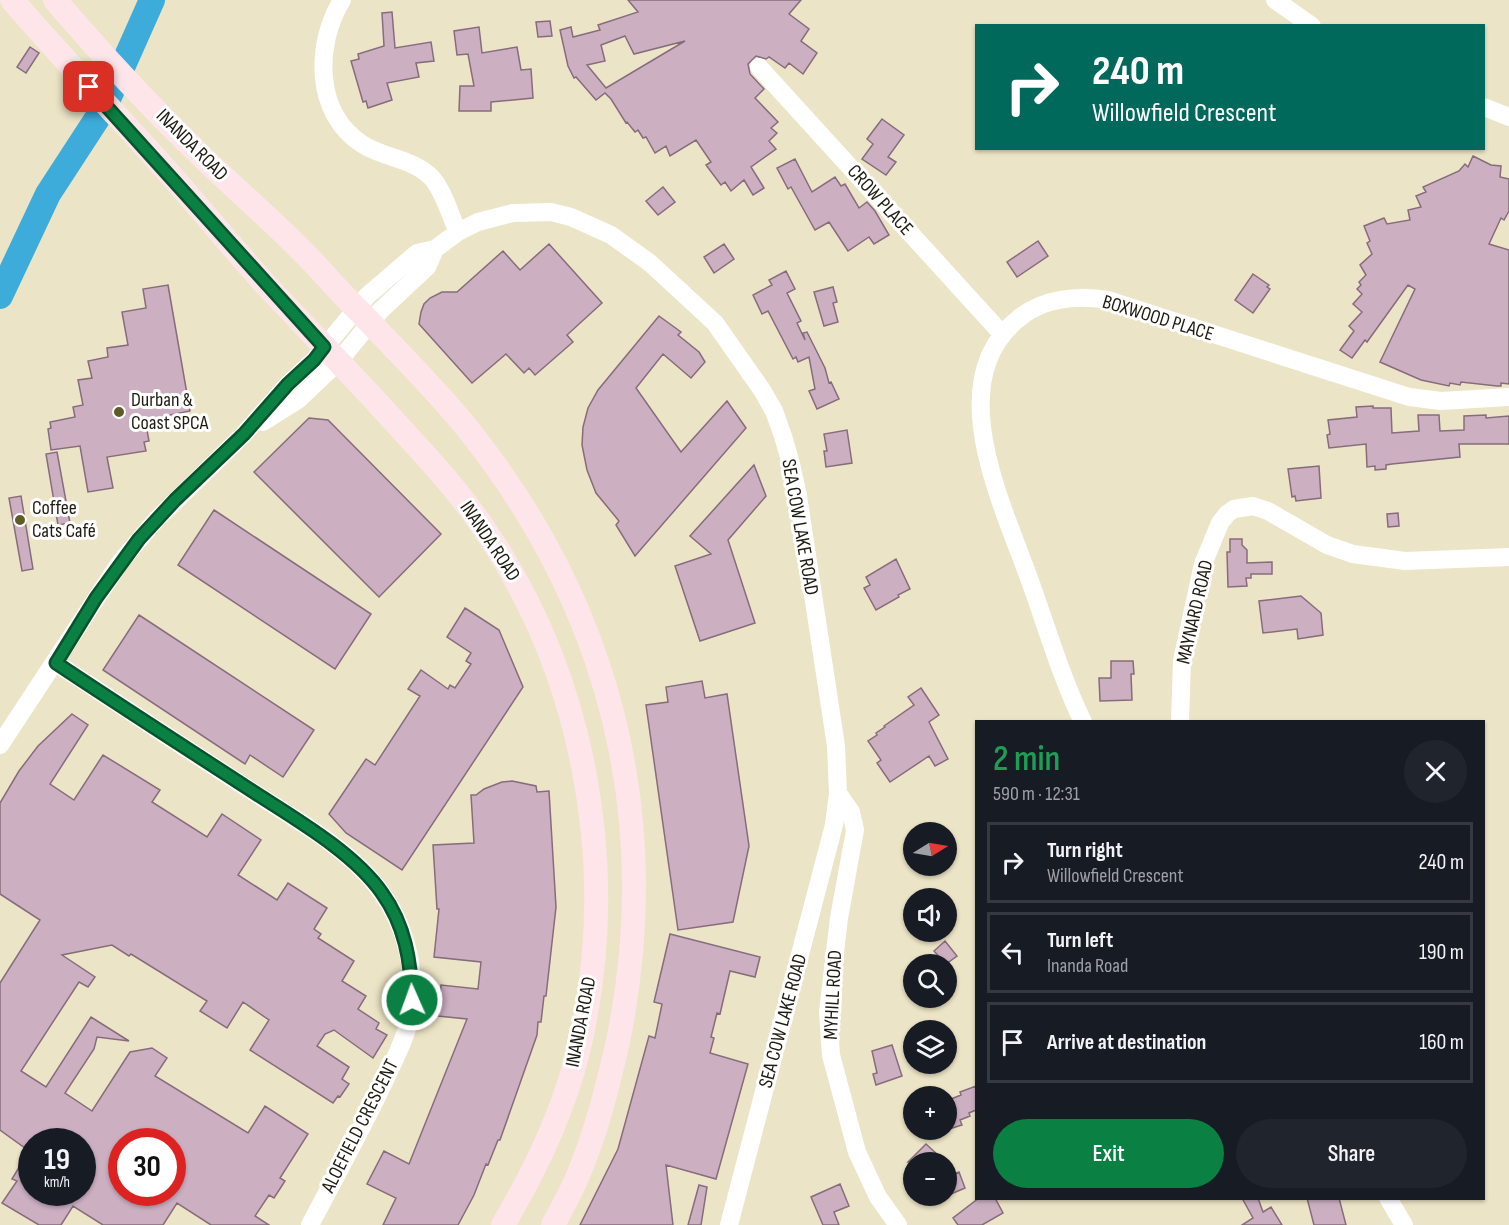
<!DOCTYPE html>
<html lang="en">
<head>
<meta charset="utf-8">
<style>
	body { margin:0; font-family:"Sofia Sans Condensed",sans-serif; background:#20242c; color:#f1f3f6; height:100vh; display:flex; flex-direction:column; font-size:22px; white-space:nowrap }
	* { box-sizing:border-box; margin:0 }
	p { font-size:20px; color:#9ea1a6 }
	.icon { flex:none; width:33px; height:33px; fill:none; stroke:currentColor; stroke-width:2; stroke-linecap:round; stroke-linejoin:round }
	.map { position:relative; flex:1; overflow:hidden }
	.panel { position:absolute; left:975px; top:720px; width:510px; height:480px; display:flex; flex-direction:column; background:#171b24; border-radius:0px; box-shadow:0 2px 4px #0004 }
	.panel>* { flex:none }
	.banner { position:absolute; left:975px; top:24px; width:510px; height:126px; border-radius:0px; box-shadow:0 2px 4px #0004; background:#00695c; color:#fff; overflow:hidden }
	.needle { width:39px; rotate:79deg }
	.fabs { position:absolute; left:903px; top:822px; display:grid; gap:12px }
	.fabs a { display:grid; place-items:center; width:54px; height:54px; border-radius:50%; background:#171b24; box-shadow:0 2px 4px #0004; font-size:30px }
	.speed { position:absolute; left:18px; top:1128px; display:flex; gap:12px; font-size:30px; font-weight:700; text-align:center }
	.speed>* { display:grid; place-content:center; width:78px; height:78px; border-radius:50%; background:#171b24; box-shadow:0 2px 4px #0004; line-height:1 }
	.speed small { font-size:15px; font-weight:400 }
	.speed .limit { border:9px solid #d22; background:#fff; color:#111 }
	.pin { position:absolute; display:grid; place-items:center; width:51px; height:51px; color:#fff; margin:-26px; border-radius:12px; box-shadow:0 3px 9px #0006 }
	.me { position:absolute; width:66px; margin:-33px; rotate:358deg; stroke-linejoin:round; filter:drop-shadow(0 0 4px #0008) }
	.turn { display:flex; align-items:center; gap:21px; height:126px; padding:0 18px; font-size:27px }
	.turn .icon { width:78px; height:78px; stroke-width:2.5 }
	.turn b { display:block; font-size:42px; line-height:51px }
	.round { display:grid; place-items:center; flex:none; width:63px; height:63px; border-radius:32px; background:#20242c }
	.head { display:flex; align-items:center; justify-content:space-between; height:102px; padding:0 18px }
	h1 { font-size:36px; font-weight:600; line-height:45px; color:#1e9e55 }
	.primary-button { display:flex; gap:12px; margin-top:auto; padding:12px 18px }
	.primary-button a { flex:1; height:69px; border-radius:36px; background:#0b8043; color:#fff; font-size:24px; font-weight:600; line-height:69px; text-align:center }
	.primary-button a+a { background:#20242c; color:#f1f3f6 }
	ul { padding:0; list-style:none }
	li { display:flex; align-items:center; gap:18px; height:81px; margin:0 12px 9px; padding:0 6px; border:3px solid #363941; border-radius:0px }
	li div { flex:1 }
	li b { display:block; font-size:22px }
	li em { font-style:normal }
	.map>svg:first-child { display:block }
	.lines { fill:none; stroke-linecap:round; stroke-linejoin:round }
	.river { stroke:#3dacdb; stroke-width:26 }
	.building { fill:#ccb0c2; stroke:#866c7c; stroke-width:1.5; fill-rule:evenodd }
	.street { stroke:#fff; stroke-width:18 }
	.secondary { stroke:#fde5e9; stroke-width:24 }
	.route-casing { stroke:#07532c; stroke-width:15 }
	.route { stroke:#0b8043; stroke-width:10 }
	.poi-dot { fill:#5f5a26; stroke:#fff; stroke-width:2 }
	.labels { text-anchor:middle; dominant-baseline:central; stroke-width:6; stroke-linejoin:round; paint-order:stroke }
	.street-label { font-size:20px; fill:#1e1b10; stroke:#fff }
	.poi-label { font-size:20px; fill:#1e1b10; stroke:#fff; text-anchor:start }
</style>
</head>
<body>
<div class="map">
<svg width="1509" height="1225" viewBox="0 0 1509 1225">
	<rect width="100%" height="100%" fill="#ece4c6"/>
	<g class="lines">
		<!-- river -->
		<path class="river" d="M0 296 48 194 104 108 152 0"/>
	</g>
	<!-- building -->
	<path class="building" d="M628 0H801L789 14 809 29 801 41 817 53 803 74 789 63 785 68 769 57 766 59 756 56 748 64 750 74 764 89 755 98 778 122 771 128 777 133 769 141 776 149 751 167 764 188 753 195 744 180 731 191 725 182 721 185 706 165 711 162 696 140 670 156 666 146 655 153 646 137 643 138 638 130 635 132 627 122 626 123 611 99 605 93 596 100 576 77 574 78 568 66 560 30 571 27 573 37 600 30 598 25 638 12ZM625 36 634 54 685 41 606 88 587 65 605 61 601 45Z
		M392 12 395 48 431 42 434 61 416 63 419 77 387 83 392 100 368 108 366 101 363 102 351 61 359 59 358 54 384 46 382 13Z
		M550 21 552 36 538 37 536 22Z
		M479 27 482 53 517 47 521 70 531 69 533 98 491 102V111H459L460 86H474L468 54 457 55 454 31Z
		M30 47 39 53 26 73 17 67Z
		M882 119 904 135 888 157 896 162 886 175 862 159 873 144 867 139Z
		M1473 156 1491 165 1501 166 1500 177 1509 179V211L1504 220 1501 218 1489 244 1509 250V384L1501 383V386H1497L1461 382 1460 385 1450 383 1449 386 1421 380 1380 362 1415 289 1408 285 1367 342 1365 340 1352 358 1340 350 1354 331 1349 326 1362 312 1353 304 1362 294 1357 289 1361 285 1359 282 1366 275 1360 265 1372 254 1367 243 1370 241 1364 226 1384 218 1387 224 1410 220 1408 210 1421 207 1416 196 1426 192 1423 187 1459 171 1465 164 1468 167Z
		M795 159 812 192 835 177 841 186 845 184 859 208 867 202 875 211 889 235 874 244 869 237 848 251 829 222 815 230 791 187 788 189 777 168Z
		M663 187 675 202 658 215 646 201Z
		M1038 241 1048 256 1017 277 1007 262Z
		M549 244 602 303 567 335 573 342 535 375 529 368 524 373 506 354 472 383 419 324 421 312 424 304 430 298 442 292H457L503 251 520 270Z
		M724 244 734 259 714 273 704 257Z
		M786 271 795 289 787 293 801 321 797 323 805 340 803 333 807 332 825 368 829 383 831 382 839 399 817 409 809 391 815 389 809 357 798 362 796 357 793 359 768 311 762 314 753 295 772 285 769 280Z
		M1253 274 1269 285 1267 287 1270 289 1253 313 1235 300Z
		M168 285 190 411 145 420 149 441 144 442 146 451 107 457 113 488 88 492 80 446 51 450 48 429 51 428 50 422 75 417 73 407 83 405 78 380 92 378 88 361 108 357 107 348 128 345 122 312 146 308 143 289Z
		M833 287 837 302 833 303 838 322 824 326 814 292Z
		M659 316 681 332 678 335 699 352 705 362 691 378 663 354 636 388 681 452 727 401 746 428 635 556 616 525 619 521 596 493 587 470 582 445 583 427 588 408 598 390Z
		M1373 406V408H1391L1392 433 1419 431 1418 415H1439L1440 431 1464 430V416L1486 415V418L1509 416V444H1459L1460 457 1392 464 1386 465V469L1375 470V466L1367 467 1366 444 1329 448 1327 435 1330 434 1328 420 1357 417 1356 407Z
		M309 418 328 420 441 534 379 597 254 472Z
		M847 430 852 463 826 467 824 451H827L824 434Z
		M57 452 70 523 58 525 46 454Z
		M754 465 766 496 728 540 755 623 700 641 675 566 711 554 690 536Z
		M1319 466 1321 498 1296 501 1295 496 1292 497 1288 469Z
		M21 496 33 569 22 571 9 498Z
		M214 510 371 614 335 669 178 565Z
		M1398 513 1399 526 1388 527 1387 514Z
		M1230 539H1242V545L1247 550V563L1272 562V574H1251V578H1246L1247 586 1228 587 1227 552H1230Z
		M896 559 910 589 898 595 899 597 876 610 864 588 870 585 866 577Z
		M1301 596 1321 613 1323 635 1298 639 1297 629 1263 633 1259 601Z
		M465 608 499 630 523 687 402 870 346 833 329 814 366 759 375 765 420 696 408 689 421 670 448 689 450 685 455 688 471 664 466 661 471 653 447 637Z
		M139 615 314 730 283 777 250 755 245 764 103 670Z
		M1111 661H1133L1134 674H1131L1132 700 1100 701 1099 678H1111Z
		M702 681 705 698 727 694 749 846 733 922 678 930 646 705 668 702 666 687Z
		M921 688 939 715 929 722 948 759 935 766 929 756 890 782 877 763 881 760 868 741 877 735 876 733 885 727 884 726 914 705 908 697Z
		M72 714 88 725 50 784 74 800 103 755 160 790 152 802 207 837 222 814 261 840 238 875 277 900 288 883 327 908 314 929 321 934 318 938 354 961 342 981 366 996 358 1009 379 1023 376 1029 387 1035 373 1058 334 1030 325 1034 317 1046 349 1067 342 1079 349 1084 340 1097 338 1096 333 1103 250 1050 269 1020 243 1002 227 1028 200 1011 207 1001 131 954 129 956 112 945 62 955 95 977 88 987 79 982 21 1071 46 1087 91 1017 129 1041 97 1037 94 1049 65 1093 92 1111 130 1052 152 1048 167 1058 155 1076 248 1133 265 1106 308 1134 280 1178 285 1181 274 1198 269 1195 255 1216 269 1225H211L177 1203 163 1225H103L73 1206 61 1225H39L2 1203 17 1181 12 1179 29 1151 0 1130V983L40 920 0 894V803L19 771 38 746ZM32 1142H82V1192H32ZM122 1142H172V1192H122Z
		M512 781 536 786 537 792 549 791 556 907 546 996H544L541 1022H538L537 1035 500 1140H498L488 1165 486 1164 474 1195 458 1225H383L396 1198 367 1184 384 1151 409 1164 467 1019 438 1016 441 985 478 989 481 962 434 957 439 909H437L433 845 474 843 471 795H476L484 789 502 782Z
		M670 934 760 957 755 977 730 971 720 1014 717 1013 711 1037 714 1038 710 1053 748 1064 716 1179 666 1165 673 1225H580L618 1149 649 1036 655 1038 662 1004 654 1002Z
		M945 941 957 956 946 964 934 951Z
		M892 1045 902 1076 876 1085 873 1074 877 1073 872 1051Z
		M976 1086V1110L969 1113 970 1116 960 1120 962 1125 946 1130V1101L961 1095 960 1092Z
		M926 1144 939 1156 933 1162H908Z
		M959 1172 965 1188 946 1196V1177Z
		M840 1184 849 1206 834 1212 839 1225H823L811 1197Z
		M699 1185 707 1187 701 1225H688Z
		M979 1198H995L1003 1213 982 1225H958L953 1218Z
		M1242 1198H1258L1263 1212 1271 1207 1282 1225H1242L1253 1218Z
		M1307 1198H1339L1346 1225H1314Z"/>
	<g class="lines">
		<!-- street -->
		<path class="street" d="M342 0C315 44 314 113 362 144 385 159 413 158 432 178 444 192 450 215 458 232
			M1275 0 1312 26
			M759 67 1002 334
			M1484 107 1509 117
			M263 422 298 400 338 362 380 311 427 267 435 249
			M56 663C120 705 185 748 250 790 293 818 352 850 381 892 407 927 417 974 410 1017 406 1038 394 1060 385 1080 362 1129 335 1177 310 1225
			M1083 722C1061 677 1047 628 1030 581 1004 507 940 382 1018 319 1043 298 1077 295 1108 300L1409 397 1441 401 1509 397
			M1180 722 1182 661 1203 564 1220 523 1227 514 1234 509 1253 506 1268 511 1327 545 1353 554 1405 561 1509 557
			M0 745 121 561 156 520 244 434 288 384 314 360 367 296 417 253 435 249 458 232 478 222 513 213 551 212 571 217 611 235 650 263 715 323 762 390 774 411 783 436 791 464 798 496 836 746 838 793 834 825 729 1225
			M838 793 851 812 855 830 839 918 828 1012 831 1055 857 1152 878 1197 898 1225
			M1388 1198 1404 1225"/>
		<!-- secondary -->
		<path class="secondary" d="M12 0C63 59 116 114 168 172 202 210 234 250 268 287 303 324 338 361 373 398 407 436 443 472 473 513 585 666 622 868 578 1052 563 1113 535 1171 503 1225
			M55 0C97 49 142 98 188 143 224 179 263 212 299 248 320 268 338 291 359 311 395 349 434 387 467 428 610 606 664 818 618 1041 608 1086 597 1130 579 1173 572 1191 562 1208 553 1225"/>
	</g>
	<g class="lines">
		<!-- route casing -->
		<g class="route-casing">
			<path id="route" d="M89 87 324 347 314 360 288 384 244 434 175 500 139 539 96 598 56 663C119 705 183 746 246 787 290 816 353 851 382 893 405 925 411 961 412 1000"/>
		</g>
		<!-- route -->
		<use href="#route" class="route"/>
	</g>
	<!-- markers -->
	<g class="poi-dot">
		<circle cx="119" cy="412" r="6"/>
		<circle cx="20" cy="520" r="6"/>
	</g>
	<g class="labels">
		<!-- street labels -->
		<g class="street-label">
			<text transform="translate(192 145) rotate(45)">INANDA ROAD</text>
			<text transform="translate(880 200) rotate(48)">CROW PLACE</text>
			<text transform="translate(1158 318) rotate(17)">BOXWOOD PLACE</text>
			<text transform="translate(800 527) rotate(80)">SEA COW LAKE ROAD</text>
			<text transform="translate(490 541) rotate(56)">INANDA ROAD</text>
			<text transform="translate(1195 612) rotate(-77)">MAYNARD ROAD</text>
			<text transform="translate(833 995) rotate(-87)">MYHILL ROAD</text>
			<text transform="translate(783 1021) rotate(-75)">SEA COW LAKE ROAD</text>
			<text transform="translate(581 1022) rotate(-79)">INANDA ROAD</text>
			<text transform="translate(360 1126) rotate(-63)">ALOEFIELD CRESCENT</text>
		</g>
		<!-- poi labels -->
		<g class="poi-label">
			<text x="131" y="400">Durban &amp;<tspan x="131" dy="23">Coast SPCA</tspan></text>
			<text x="32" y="508">Coffee<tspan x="32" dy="23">Cats Café</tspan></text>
		</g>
	</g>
</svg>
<div class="fabs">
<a><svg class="needle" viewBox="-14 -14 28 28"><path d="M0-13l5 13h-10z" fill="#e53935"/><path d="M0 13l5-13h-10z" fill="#9ea1a6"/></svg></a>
<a><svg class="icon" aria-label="sound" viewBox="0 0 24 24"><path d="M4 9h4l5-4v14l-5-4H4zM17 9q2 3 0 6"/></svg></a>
<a><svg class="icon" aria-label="search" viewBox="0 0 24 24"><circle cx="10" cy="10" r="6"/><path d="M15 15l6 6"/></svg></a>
<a><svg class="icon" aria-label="layers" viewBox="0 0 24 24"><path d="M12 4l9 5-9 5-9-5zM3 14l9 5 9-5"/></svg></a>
<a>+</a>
<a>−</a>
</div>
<div class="speed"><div>19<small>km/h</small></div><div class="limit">30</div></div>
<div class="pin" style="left:89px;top:87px;background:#d93025"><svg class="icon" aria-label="arrive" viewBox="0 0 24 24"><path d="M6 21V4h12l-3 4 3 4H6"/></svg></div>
<svg class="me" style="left:412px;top:1000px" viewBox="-20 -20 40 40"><circle r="17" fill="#0b8043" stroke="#fff" stroke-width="3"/><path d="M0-11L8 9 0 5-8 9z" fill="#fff"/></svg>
<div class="banner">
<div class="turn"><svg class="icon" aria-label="right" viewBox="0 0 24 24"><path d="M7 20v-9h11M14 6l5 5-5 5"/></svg><div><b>240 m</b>Willowfield Crescent</div></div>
</div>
<section class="panel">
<div class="head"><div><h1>2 min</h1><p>590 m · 12:31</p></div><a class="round"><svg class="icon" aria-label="close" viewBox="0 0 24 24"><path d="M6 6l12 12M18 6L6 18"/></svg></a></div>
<ul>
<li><svg class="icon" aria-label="right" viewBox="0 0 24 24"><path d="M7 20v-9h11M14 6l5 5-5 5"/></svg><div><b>Turn right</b><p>Willowfield Crescent</p></div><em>240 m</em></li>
<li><svg class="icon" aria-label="left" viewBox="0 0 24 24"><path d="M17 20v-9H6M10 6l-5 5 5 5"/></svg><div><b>Turn left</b><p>Inanda Road</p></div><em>190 m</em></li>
<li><svg class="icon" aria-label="arrive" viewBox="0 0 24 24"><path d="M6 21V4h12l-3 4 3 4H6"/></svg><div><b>Arrive at destination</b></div><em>160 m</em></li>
</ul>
<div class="primary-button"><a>Exit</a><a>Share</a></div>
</section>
</div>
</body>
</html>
